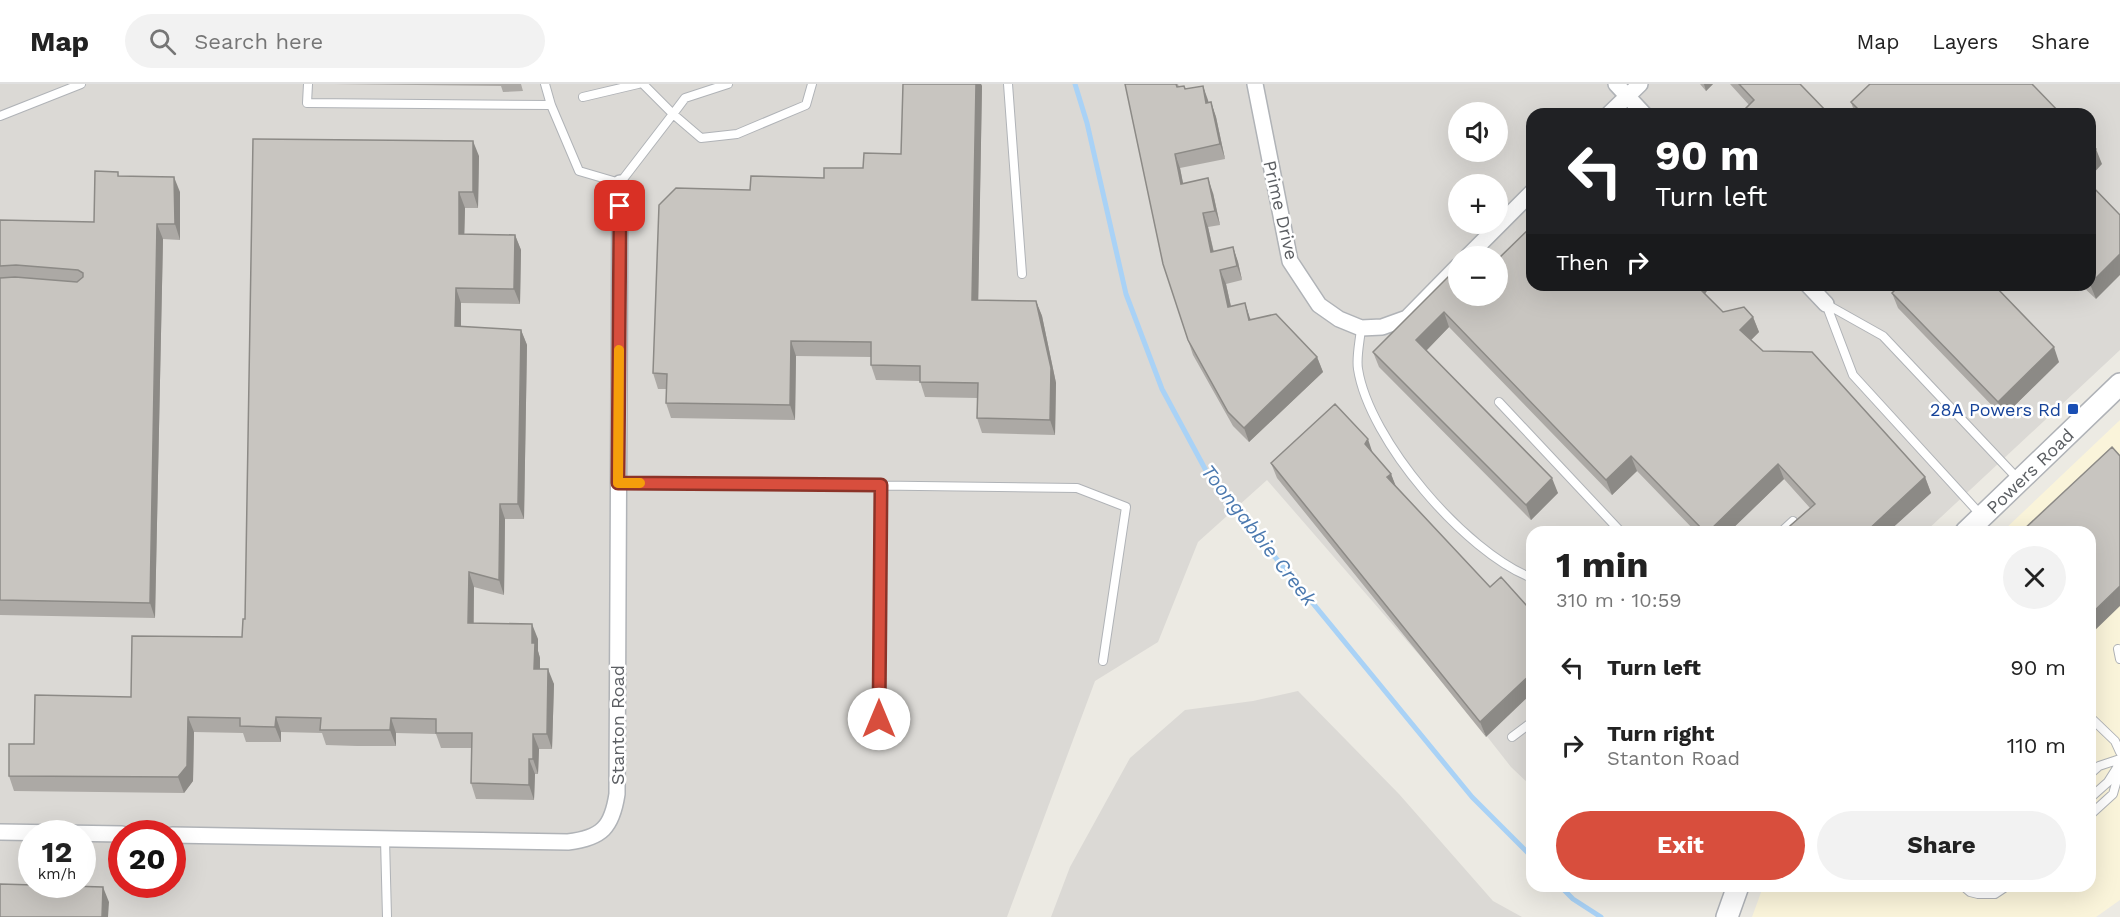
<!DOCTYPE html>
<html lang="en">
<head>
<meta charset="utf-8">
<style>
	body { margin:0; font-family:"Work Sans",sans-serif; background:#f2f2f2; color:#222; height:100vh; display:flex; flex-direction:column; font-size:22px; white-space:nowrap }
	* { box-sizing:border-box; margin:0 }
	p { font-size:20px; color:#767676 }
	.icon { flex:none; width:33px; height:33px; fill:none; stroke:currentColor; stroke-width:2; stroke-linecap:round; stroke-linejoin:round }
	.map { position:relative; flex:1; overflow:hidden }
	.side { position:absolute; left:1526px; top:442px; width:570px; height:366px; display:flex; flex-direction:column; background:#fff; border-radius:18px; box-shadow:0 6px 24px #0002 }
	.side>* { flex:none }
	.top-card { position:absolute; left:1526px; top:24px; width:570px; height:183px; border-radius:18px; box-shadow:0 6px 24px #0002; background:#202124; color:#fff; overflow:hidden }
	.buttons { position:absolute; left:1448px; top:18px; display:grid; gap:12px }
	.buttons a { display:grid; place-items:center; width:60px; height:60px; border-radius:50%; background:#fff; box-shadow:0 6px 24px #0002; font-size:30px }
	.speed { position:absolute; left:18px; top:736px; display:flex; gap:12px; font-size:30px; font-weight:700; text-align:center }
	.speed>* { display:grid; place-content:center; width:78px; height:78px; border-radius:50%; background:#fff; box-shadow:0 6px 24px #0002; line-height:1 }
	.speed small { font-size:15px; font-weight:400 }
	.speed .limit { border:9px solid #d22; background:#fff; color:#111 }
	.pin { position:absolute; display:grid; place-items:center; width:51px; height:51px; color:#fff; margin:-26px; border-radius:12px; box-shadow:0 3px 9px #0006 }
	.me { position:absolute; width:66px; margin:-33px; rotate:0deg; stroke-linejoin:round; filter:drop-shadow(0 0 4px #0008) }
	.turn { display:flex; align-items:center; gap:21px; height:126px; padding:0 30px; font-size:27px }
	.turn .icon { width:78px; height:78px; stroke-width:2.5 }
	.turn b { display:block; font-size:42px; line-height:51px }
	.then { display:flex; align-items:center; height:57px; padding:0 30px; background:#0003; gap:12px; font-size:22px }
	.round { display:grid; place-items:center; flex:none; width:63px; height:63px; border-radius:32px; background:#f2f2f2 }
	.headline { display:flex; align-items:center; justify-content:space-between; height:102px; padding:0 30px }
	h1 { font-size:36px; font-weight:700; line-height:45px }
	.action { display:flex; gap:12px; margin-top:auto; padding:12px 30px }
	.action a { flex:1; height:69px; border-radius:36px; background:#d84e3d; color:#fff; font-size:24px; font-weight:700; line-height:69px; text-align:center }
	.action a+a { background:#f2f2f2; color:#222 }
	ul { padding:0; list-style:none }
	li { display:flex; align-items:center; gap:18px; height:78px; padding:0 30px }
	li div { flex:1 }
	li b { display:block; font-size:22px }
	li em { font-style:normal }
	header { display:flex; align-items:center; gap:36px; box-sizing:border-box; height:84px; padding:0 30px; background:#fff; border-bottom:2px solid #e0e0e0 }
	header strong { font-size:28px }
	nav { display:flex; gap:33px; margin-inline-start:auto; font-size:21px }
	.search { width:420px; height:54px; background:#f2f2f2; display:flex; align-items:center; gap:15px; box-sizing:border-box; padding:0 21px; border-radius:33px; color:#767676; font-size:22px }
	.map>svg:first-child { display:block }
	.commercial { fill:#faf4da }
	.industrial { fill:#dbd9d5; fill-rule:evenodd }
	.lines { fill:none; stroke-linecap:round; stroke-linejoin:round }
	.stream { stroke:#a9d2f6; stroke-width:5 }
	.lane-casing { stroke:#b0b3b7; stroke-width:10 }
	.street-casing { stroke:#b0b3b7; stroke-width:18 }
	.secondary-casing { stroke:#afb2b7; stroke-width:24 }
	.lane { stroke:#fff; stroke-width:8 }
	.street { stroke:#fff; stroke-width:15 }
	.secondary { stroke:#fff; stroke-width:21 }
	.wall { fill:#aca9a5 }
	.shaded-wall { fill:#8c8a86 }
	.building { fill:#c8c5c0; stroke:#8c8a86; stroke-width:1.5 }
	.route-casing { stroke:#8c3328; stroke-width:15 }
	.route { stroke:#d84e3d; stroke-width:10 }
	.slow { stroke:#f59e0b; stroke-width:10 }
	.transit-dot { fill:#1a4fb4; stroke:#fff; stroke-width:2 }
	.labels { text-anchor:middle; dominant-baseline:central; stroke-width:5; stroke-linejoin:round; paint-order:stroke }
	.street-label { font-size:18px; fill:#5b5e62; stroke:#fff }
	.transit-label { font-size:18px; fill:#164399; stroke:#fff; text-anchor:end }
	.water-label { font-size:20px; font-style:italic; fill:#4b79af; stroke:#fff }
</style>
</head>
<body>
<header>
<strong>Map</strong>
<div class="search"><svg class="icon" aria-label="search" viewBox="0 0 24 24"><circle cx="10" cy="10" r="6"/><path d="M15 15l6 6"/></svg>Search here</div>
<nav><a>Map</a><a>Layers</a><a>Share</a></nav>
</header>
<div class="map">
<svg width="2120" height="833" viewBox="0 0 2120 833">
	<rect width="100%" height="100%" fill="#eceae3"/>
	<!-- commercial -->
	<path class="commercial" d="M2120 336V816L2096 833H1752L1763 803 2090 802V448H2002Z"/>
	<!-- industrial -->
	<path class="industrial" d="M0 0H2120V266L1925 448H1532L1531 702 1511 683 1460 618 1267 396 1198 458 1158 558 1095 597 1007 833H0ZM1458 28H1497V68H1458ZM1532 30H2090V201H1532ZM1458 100H1497V140H1458ZM1458 172H1497V212H1458ZM32 750H82V801H32ZM122 750H172V801H122Z
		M1298 607 1399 710 1493 817 1522 833H1051L1070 783 1130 674 1185 626 1253 617Z"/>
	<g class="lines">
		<!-- stream -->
		<path class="stream" d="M1075 0 1087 39 1126 210 1162 305 1210 394 1472 713 1532 773
			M1560 802 1573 815 1601 833"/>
		<!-- lane casing -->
		<g class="lane-casing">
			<path id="lane" d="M308 0 307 19 551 21
				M545 0 551 21 579 87 620 99 673 30 643 0
				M728 0 685 14 673 30 701 54 737 50 806 21 812 0
				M1008 0 1022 190
				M583 13 638 0
				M0 32 81 0
				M1826 220 1853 291 1981 431
				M1826 220 1883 252 2018 395
				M1361 244C1360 257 1356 273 1358 285 1369 356 1465 468 1532 494
				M1499 318 1621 448
				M618 398 1077 404 1126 423 1103 577
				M1781 448 1793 437
				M2118 565 2120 575
				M2090 633 2115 657 2120 668
				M879 635 881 401
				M1512 653 1532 638
				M2090 690 2099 682 2120 675
				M2090 714 2108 698 2120 679
				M2090 731 2113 710 2120 685
				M385 755 387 833
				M1963 802 1970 808 1978 810 1987 802
				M1978 810H1995L2007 802"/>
		</g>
		<!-- street casing -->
		<g class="street-casing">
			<path id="street" d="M1255 0 1290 177 1319 221 1339 235 1361 244 1382 243 1407 234 1458 182
				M1616 0 1644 30
				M1609 30 1640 0
				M1468 172 1532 108
				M1808 201 1826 220
				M0 748 122 750
				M172 751 568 758C602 754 612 743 617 710L620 99"/>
		</g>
		<!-- secondary casing -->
		<g class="secondary-casing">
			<path id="secondary" d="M1966 448 2120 300
				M1727 833 1738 802"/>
		</g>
		<!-- lane -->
		<use href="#lane" class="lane"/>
		<!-- street -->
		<use href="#street" class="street"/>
		<!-- secondary -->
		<use href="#secondary" class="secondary"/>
	</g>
	<!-- wall -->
	<path class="wall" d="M334 0H521L523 7 503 8 501 2Z
		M976 0H981L982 2 978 216 1036 217 1042 232 1056 299 1055 351 982 349 977 334V314L925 313 920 297 876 296 871 281V273L796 272 795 336 671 334 666 319V305H658L653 289 750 106 824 94 863 84 901 70Z
		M1125 0H1178L1179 3 1186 5 1203 2 1208 19 1211 18 1216 33 1225 75 1180 84 1183 99 1213 109 1220 141 1208 143 1214 168 1233 163 1238 178 1242 196 1226 200 1231 222 1251 235 1317 273 1323 288 1249 358 1233 342 1193 271 1188 256Z
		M1700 0H1713L1706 7Z
		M1730 0H1800L1749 21Z
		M1851 18 2061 30H1855Z
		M253 55 479 72 478 124H465L464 150 515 151 521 166 520 220 461 219V243L521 246 527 261 524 435H505L504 511 474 503V539L538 555V567L540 574V585L554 600 552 665H539L538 690H535L534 716 476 715 471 699 472 664H441L436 650 396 649V662H357L326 661 322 649 281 648V658H246L243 649 194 648 193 697 184 709 14 707 9 692 34 660 131 613 242 553 245 535Z
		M120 92 180 108V156L163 155 155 534 0 531V136L94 138Z
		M2090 100 2096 215 2081 201H2090Z
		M1532 201H1711L1705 210 1723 228 1753 233 1759 248 1751 256 1763 267 1925 393 1931 409 1888 448H1783L1810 424 1784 395 1729 448H1696L1637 387 1612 411 1449 243 1426 267 1558 409 1531 436 1379 283 1373 268 1458 212H1497Z
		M1892 209 2059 278 2003 333 1898 224Z
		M1373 369 1391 390 1486 653 1277 394 1271 379Z"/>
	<!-- shaded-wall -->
	<path class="shaded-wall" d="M976 0H981L982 2 978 231 972 216Z
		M1704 0H1713L1706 7Z
		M1203 2 1208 16 1212 34 1206 19Z
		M1211 18 1216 33 1225 75 1220 60Z
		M473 57 479 72 478 124 473 108Z
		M2096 65 2102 80 2090 93V72Z
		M1175 70 1180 84 1186 114 1181 100Z
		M174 93 180 108V156L175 140Z
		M1208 94 1213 109 1220 141 1215 127Z
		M459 108 465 124 464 165 459 150Z
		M1203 129 1208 143 1217 183 1211 168Z
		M157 140 163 155 155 534 150 519Z
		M515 151 521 166 520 220 514 205Z
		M1233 163 1238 178 1242 196 1237 182Z
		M2120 170V191L2096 215 2090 200Z
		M1220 186 1226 200 1234 237 1228 223Z
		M1696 201H1711L1701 215Z
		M456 204 461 219V257L455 242Z
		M1036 217 1042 232 1056 299 1055 351 1050 336Z
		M1245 219 1250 234 1254 250 1249 236Z
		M1444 228 1449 243 1421 272 1416 256Z
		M1753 233 1759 248 1746 261 1740 246Z
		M521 246 527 261 524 435 518 420Z
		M791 257 796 272 795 336 790 321Z
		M2054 263 2059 278 2003 333 1998 318Z
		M1317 273 1323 288 1249 358 1244 344Z
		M1368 355 1373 370 1365 360Z
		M1631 372 1637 387 1612 411 1606 396Z
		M1778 380 1784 395 1729 448H1708Z
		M1391 390 1397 405 1387 393Z
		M1925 393 1931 409 1888 448H1866Z
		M1552 394 1558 409 1531 436 1526 421Z
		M500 420 505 435 504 511 499 496Z
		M469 488 474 503 473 554 468 539Z
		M2120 502V522L2090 551V531Z
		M532 540 538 555V567L540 574V600L534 585 532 559Z
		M548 585 554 600 552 665 547 650Z
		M1532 589V609L1486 653 1480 638Z
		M188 633 194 648 193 697 184 709 178 693Z
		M276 633 281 648V658L275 643Z
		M391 634 396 649V662L390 646Z
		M533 650 539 665 538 690 533 675Z
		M529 675 535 690 534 716 529 701Z
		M103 803 109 818 108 833H102Z"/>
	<!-- building -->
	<path class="building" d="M903 0H976L972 216 1036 217 1051 284 1050 336 977 334 978 299 920 298V282L871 281V258L791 257 790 321 666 319 667 290 653 289 659 121 676 104 750 106 751 92 824 94V84H863L864 69 901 70Z
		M1125 0H1176L1177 3 1184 2 1185 5 1203 2 1206 19 1211 18 1220 60 1175 70 1181 100 1208 94 1215 127 1203 129 1211 168 1233 163 1237 182 1220 186 1228 223 1245 219 1249 236 1276 230 1317 273 1244 344 1228 328 1188 256 1163 180Z
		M1739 0H1800L1829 30H1740L1754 16Z
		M1870 0H2032L2061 30H1863L1851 18Z
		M253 55 473 57V108H459V150L515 151 514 205 456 204 455 242 521 246 518 420H500L499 496 469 488 468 539 532 540V559H535L534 585H548L547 650H533V675H529V701L471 699 472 649H436V635L391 634 390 646H320L321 634 276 633 275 643 240 642V634L188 633 187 682 178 693 9 692V660H34L35 611 131 613 132 552 242 553 243 535H245Z
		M2090 58 2096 65 2090 72Z
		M95 87 118 88V92L174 93 175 140H157L150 519 0 516V194L15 193 77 198 83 193V189L78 186 16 181 0 182V136L94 138Z
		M2090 100 2120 131V170L2090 200Z
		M1532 142V201H1696L1723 228 1744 223 1753 233 1740 246 1763 267 1812 268 1925 393 1866 448H1783L1815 420 1778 380 1708 448H1705L1631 372 1606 396 1444 228 1416 256 1552 394 1526 421 1373 268 1458 183V212H1497V176Z
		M1900 201H1994L2054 263 1998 318 1892 209Z
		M1335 320 1368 355 1365 360 1391 390 1387 393 1490 503 1501 493 1527 522 1532 519V589L1480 638 1271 379Z
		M2112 363 2120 372V502L2090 531V448H2021Z
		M0 800 103 803 102 833H0Z"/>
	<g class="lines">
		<!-- route casing -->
		<g class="route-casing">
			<path id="route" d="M620 122 618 399 881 401 879 635"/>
		</g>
		<!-- route -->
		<use href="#route" class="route"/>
		<!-- slow -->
		<path class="slow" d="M619 266 618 399H640"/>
	</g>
	<!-- markers -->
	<rect class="transit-dot" x="2067" y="319" width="12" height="12" rx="3"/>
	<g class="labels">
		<!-- street labels -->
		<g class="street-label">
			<text transform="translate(1281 126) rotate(77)">Prime Drive</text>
			<text transform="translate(2030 387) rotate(-44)">Powers Road</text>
			<text transform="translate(617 641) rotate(-90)">Stanton Road</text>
		</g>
		<!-- transit labels -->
		<g class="transit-label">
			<text x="2061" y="325">28A Powers Rd</text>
		</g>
		<!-- water labels -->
		<g class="water-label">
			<text transform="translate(1259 451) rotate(52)">Toongabbie Creek</text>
		</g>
	</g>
</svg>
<div class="buttons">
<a><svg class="icon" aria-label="sound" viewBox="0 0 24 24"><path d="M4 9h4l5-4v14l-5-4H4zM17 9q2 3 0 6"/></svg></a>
<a>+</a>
<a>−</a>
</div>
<div class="speed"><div>12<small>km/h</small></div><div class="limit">20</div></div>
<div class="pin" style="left:620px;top:122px;background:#d93025"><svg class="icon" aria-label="arrive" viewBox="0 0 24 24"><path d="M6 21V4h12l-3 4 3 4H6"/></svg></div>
<svg class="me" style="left:879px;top:635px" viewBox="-20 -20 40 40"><circle r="19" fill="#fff"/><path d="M0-13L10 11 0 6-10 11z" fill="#d84e3d"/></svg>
<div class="top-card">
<div class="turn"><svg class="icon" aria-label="left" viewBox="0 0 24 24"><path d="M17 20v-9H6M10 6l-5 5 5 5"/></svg><div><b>90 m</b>Turn left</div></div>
<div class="then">Then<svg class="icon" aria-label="right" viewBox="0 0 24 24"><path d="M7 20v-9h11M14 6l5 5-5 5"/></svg></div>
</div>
<section class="side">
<div class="headline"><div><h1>1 min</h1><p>310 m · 10:59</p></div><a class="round"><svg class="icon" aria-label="close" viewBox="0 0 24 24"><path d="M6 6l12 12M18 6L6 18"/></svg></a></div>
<ul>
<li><svg class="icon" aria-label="left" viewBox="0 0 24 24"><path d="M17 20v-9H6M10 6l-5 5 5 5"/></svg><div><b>Turn left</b></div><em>90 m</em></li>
<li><svg class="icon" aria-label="right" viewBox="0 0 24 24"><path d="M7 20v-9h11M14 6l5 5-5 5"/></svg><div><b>Turn right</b><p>Stanton Road</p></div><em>110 m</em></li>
</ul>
<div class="action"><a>Exit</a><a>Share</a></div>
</section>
</div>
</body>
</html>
